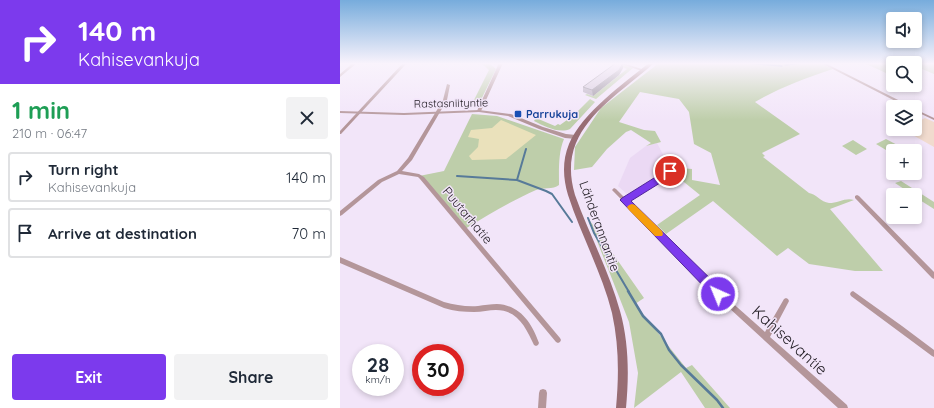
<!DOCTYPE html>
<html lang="en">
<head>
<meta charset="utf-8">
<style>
	body { margin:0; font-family:Quicksand,sans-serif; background:#f2f2f3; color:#1f2937; height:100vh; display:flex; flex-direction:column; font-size:15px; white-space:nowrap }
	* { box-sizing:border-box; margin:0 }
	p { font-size:13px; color:#747a83 }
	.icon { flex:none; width:22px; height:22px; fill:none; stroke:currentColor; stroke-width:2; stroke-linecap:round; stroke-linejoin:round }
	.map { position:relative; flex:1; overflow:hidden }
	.panel { display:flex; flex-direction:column; background:#fff; width:340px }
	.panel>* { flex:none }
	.guide { background:#7c3aed; color:#fff; overflow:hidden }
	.controls { position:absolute; left:546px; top:12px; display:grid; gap:8px }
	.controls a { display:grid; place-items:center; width:36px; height:36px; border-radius:4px; background:#fff; box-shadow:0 2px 6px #0003; font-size:20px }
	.speed { position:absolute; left:12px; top:344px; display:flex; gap:8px; font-size:20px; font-weight:700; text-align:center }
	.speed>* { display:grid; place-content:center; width:52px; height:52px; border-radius:50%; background:#fff; box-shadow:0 2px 6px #0003; line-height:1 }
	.speed small { font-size:10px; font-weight:400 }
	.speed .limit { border:6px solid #d22; background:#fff; color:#111 }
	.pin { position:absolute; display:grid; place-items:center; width:34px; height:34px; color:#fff; margin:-17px; border:2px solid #fff; border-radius:50%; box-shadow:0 1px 4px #0007 }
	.me { position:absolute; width:44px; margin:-22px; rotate:316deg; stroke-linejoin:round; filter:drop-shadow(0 0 3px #0008) }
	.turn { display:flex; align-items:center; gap:14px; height:84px; padding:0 12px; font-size:18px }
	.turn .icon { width:52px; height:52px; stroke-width:2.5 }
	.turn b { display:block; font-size:28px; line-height:34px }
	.round { display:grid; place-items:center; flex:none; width:42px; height:42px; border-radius:4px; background:#f2f2f3 }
	.overview { display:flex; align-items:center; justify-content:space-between; height:68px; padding:0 12px }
	h1 { font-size:24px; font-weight:800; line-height:30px; color:#1e9e55 }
	.primary-button { display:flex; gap:8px; margin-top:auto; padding:8px 12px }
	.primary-button a { flex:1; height:46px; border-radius:4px; background:#7c3aed; color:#fff; font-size:16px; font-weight:800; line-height:46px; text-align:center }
	.primary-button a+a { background:#f2f2f3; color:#1f2937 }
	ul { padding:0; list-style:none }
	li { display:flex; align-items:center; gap:12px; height:50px; margin:0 8px 6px; padding:0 4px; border:2px solid #e0e1e3; border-radius:4px }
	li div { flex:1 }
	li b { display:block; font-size:15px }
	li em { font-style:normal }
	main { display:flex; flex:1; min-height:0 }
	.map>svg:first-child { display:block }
	.commercial { fill:#f1dbce }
	.built { fill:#ebd9f4 }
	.green { fill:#beceaa }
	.sand { fill:#eae1bb }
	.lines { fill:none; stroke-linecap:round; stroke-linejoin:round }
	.stream-far2 { stroke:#577a99; stroke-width:1.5 }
	.stream-far1 { stroke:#577a99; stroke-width:2 }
	.stream { stroke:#577a99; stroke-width:2.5 }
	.minor { fill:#b4969a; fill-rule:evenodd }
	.tertiary { fill:#b4969a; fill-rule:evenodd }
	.secondary { fill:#986d74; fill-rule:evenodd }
	.wall { fill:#b6abbc }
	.shaded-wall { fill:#948b99 }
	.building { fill:#d4c7db; stroke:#948b99 }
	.route { fill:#7c3aed; stroke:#51269a }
	.slow { fill:#f59e0b }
	.transit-dot { fill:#1a4fb4; stroke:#f2e5f9; stroke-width:1.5 }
	.labels { text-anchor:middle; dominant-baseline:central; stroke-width:3; stroke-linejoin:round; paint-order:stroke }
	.far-street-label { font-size:11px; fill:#231e25; stroke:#f2e5f9 }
	.far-transit-label { font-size:11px; font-weight:bold; fill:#164399; stroke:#f2e5f9; text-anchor:start }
	.street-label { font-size:13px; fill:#231e25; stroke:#f2e5f9 }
	.near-street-label { font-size:16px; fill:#231e25; stroke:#f2e5f9 }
</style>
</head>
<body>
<main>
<section class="panel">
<div class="guide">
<div class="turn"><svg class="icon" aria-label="right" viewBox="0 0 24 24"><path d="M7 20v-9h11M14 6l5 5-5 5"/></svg><div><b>140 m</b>Kahisevankuja</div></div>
</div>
<div class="overview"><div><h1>1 min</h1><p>210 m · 06:47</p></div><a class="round"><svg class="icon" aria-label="close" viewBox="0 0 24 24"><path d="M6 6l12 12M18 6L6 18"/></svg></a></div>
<ul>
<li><svg class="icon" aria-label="right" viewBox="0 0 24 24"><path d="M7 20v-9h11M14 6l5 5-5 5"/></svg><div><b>Turn right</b><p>Kahisevankuja</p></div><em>140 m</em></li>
<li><svg class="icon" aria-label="arrive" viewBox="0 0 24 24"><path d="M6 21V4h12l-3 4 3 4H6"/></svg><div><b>Arrive at destination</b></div><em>70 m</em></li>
</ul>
<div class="primary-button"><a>Exit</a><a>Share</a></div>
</section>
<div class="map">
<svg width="594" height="408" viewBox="0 0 594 408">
	<rect width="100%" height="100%" fill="#f2e5f9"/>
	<!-- commercial -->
	<path class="commercial" d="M585 118 594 122V147L562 129H575V123Z"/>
	<!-- built -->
	<path class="built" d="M317 143 329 166 317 177 287 194 278 186 290 158 306 146Z"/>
	<!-- green -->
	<path class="green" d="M141 63H149L156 69 138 106H131L149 70Z
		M319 63H481L493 69C466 78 439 88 415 102L460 134 422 153 425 156 423 157 469 193C476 194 481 202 489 203 498 203 506 197 514 200L490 209 543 271H515L469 264 448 248 437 256 373 201 326 234 317 225 360 195 334 174 340 168 352 169V180L380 185 371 153 354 144 349 112 339 99 300 92 279 122 304 130 315 131 321 142 306 146 311 143 291 130 286 132 267 149 252 167 234 170 235 147 261 108Z
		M524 63H594V74L575 66V63H553V72L546 73Z
		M281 64 293 68 256 99 245 95 247 94 253 96 287 69 278 65Z
		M250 99 255 102 230 129C219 134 204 126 194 121L196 118 215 126 218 124 220 125 234 115Z
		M132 114 157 116 224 139C218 153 219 171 219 185 213 190 203 187 196 190 171 201 148 215 125 229L79 176 104 171Z
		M546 139 561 147 551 153 536 144Z
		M513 140 527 149 516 155 502 146Z
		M561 181 594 202V209L575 197V195H573L555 183Z
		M248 218 304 298 295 304 346 368 352 365 390 408H365L341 372 294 408 298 373 289 322Z"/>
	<!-- sand -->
	<path class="sand" d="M161 120 196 135 166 159 132 160 129 156 138 147 139 139 128 137 131 130 152 128Z"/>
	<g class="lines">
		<!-- stream-far2 -->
		<path class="stream-far2" d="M407 63 442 66
			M445 65 461 63"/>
		<!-- stream-far1 -->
		<path class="stream-far1" d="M117 176 177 180 206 191 212 194 232 222
			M177 180 186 149
			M248 218 254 233 289 292"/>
		<!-- stream -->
		<path class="stream" d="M288 291 303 316 321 334 329 350 341 365 377 400 383 408"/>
		<!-- minor -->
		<path class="minor" d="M13 63H17L0 77V74Z
			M63 63H67L1 134H0V131Z
			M159 63H163L141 111 139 112H138L137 111Z
			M278 63H283L305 70 302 71Z
			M481 63H485L572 107H567Z
			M107 84 110 85 107 100 72 160 62 171 79 174 84 177 220 338 221 340 220 342 218 343 216 342 80 179 78 177 59 174 42 182 2 215 0 216V211L38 180 57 171 68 158 103 100Z
			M575 109 594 118V120L575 111Z
			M330 169 332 171 327 177 288 201 380 292 425 332 444 299 446 298 448 299 449 301 448 303 430 337 507 405 508 408H498L376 296 272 190 274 188 276 189 285 198 323 175 328 170Z
			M517 195 519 196 594 272V279L592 278 515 198V196Z
			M0 257 104 302C115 305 127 307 138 306 144 305 151 304 157 304 180 305 192 323 199 343L198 345 196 346 194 345C186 328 178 310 156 310 149 310 142 312 134 312 124 312 114 311 104 308L0 263Z
			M513 291 562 326 594 350V357L592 356 511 296 510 294 511 292Z
			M203 389 206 390 207 393 206 408H198L199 393 200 390Z"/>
		<!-- tertiary -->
		<path class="tertiary" d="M139 110 171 114 203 127 226 134 236 135 238 137 236 139 225 138 199 129 168 116 139 112 64 115 0 113V111L64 113Z"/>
		<!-- secondary -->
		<path class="secondary" d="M309 63H314C307 70 298 76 290 83 253 113 219 142 235 195 249 234 269 271 280 311 289 343 289 376 286 408H276C279 376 279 345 272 313 262 273 241 235 228 195 223 178 222 161 229 144 242 113 284 83 309 63Z"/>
	</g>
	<!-- wall -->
	<path class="wall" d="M283 68 279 75 253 96 243 92V87Z"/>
	<!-- shaded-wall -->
	<path class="shaded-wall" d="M283 63V68L279 75 253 96 252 90Z"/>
	<!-- building -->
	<path class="building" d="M276 63H283L279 70 252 90 243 87Z"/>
	<!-- sky -->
	<linearGradient id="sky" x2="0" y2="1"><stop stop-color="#77acdc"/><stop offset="0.53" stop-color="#f9f3fc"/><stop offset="1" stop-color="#f9f3fc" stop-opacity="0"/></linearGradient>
	<rect width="594" height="120" fill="url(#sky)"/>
	<!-- route -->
	<path class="route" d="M330 168 334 171 328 178 291 201 382 290 384 294 382 297 378 299 374 297 280 200 282 198Z"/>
	<!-- slow -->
	<path class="slow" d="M292 204 295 205 322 231 323 234 322 236H315L289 210 287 207 289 205Z"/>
	<!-- markers -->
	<rect class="transit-dot" x="174" y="110" width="8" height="8" rx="2"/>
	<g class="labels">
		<!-- far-street labels -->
		<g class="far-street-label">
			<text transform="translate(111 103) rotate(-1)">Rastasniityntie</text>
		</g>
		<!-- far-transit labels -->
		<g class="far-transit-label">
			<text x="186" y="114">Parrukuja</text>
		</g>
		<!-- street labels -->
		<g class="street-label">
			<text transform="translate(128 215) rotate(50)">Puutarhatie</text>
			<text transform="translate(260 226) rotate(70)">Lähderannantie</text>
		</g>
		<!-- near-street labels -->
		<g class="near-street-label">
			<text transform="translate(450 340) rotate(42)">Kahisevantie</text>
		</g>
	</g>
</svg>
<div class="controls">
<a><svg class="icon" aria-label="sound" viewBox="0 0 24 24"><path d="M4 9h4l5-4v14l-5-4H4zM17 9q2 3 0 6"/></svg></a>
<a><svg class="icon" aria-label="search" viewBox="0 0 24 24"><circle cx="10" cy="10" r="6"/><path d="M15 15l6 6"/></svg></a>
<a><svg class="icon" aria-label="layers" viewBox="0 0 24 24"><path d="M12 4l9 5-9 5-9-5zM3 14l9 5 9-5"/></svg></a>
<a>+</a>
<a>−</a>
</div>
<div class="speed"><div>28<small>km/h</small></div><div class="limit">30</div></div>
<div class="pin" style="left:330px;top:171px;background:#d93025"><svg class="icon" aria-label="arrive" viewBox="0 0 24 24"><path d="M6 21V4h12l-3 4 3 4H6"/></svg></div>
<svg class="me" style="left:378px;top:294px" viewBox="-20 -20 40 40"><circle r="17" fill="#7c3aed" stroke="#fff" stroke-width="3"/><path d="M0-11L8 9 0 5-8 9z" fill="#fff"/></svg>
</div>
</main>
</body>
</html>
